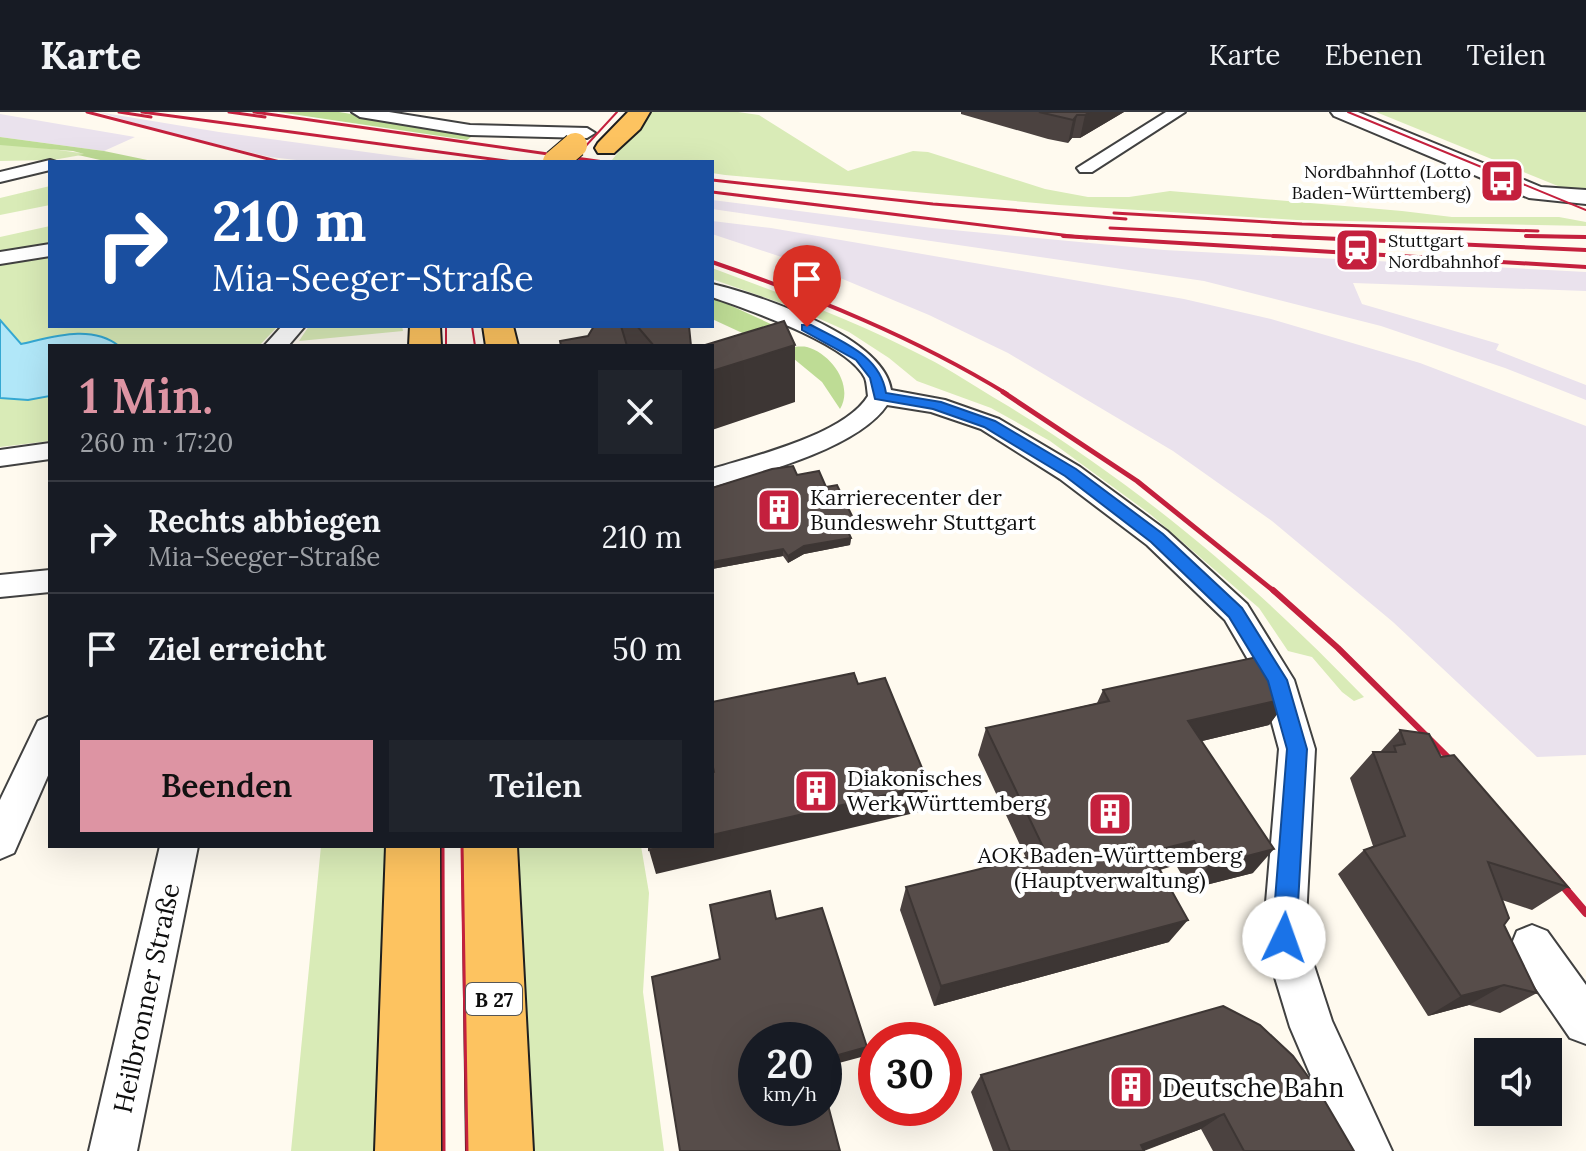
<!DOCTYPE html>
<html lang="de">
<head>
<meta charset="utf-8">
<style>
	body { margin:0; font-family:Lora,serif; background:#20242c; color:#f1f3f6; height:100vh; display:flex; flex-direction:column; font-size:30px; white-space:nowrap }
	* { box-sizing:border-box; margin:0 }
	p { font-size:26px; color:#9ea1a6 }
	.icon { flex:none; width:44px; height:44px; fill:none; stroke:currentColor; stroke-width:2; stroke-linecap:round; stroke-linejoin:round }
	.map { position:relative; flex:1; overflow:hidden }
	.panel { position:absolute; left:48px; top:232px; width:666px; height:504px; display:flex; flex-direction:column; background:#171b24; border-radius:0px; box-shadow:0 8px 32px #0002 }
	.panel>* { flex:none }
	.guide { position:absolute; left:48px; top:48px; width:666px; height:168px; border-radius:0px; box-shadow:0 8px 32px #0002; background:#1a4fa0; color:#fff; overflow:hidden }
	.fabs { position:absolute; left:1474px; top:926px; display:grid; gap:16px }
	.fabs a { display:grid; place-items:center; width:88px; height:88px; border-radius:0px; background:#171b24; box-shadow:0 8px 32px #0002; font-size:40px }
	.speed { position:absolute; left:738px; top:910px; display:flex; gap:16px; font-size:40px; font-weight:700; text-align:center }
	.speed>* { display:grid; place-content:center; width:104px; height:104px; border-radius:50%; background:#171b24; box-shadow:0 8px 32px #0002; line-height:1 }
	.speed small { font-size:20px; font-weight:400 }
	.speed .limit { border:12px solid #d22; background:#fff; color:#111 }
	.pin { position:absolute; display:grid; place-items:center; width:68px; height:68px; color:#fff; margin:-82px -34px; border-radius:50% 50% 50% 0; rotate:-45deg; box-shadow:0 0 8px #0007 }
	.pin .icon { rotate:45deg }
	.me { position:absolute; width:88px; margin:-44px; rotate:3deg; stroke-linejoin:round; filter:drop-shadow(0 0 6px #0008) }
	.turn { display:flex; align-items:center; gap:28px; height:168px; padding:0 32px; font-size:36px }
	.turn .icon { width:104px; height:104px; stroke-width:2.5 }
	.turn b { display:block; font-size:56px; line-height:68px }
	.round { display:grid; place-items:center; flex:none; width:84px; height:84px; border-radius:0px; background:#20242c }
	.summary { display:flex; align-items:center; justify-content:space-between; height:136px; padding:0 32px }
	h1 { font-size:48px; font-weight:600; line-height:60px; color:#dd94a3 }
	.primary-button { display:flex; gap:16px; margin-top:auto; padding:16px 32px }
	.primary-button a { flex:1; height:92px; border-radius:0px; background:#dd94a3; color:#111; font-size:32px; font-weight:600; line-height:92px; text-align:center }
	.primary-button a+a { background:#20242c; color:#f1f3f6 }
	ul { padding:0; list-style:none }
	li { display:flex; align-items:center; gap:24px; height:112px; padding:0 32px; border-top:2px solid #363941 }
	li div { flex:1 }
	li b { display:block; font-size:30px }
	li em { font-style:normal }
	header { display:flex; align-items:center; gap:48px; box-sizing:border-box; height:112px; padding:0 40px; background:#171b24; border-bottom:2px solid #363941 }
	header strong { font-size:38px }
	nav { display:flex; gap:44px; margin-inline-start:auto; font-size:28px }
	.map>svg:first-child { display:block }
	.industrial { fill:#eae2ed }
	.green { fill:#d9ebb7 }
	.forest { fill:#bedc95 }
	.water { fill:#b1e7f8; stroke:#35a8d2; stroke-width:2 }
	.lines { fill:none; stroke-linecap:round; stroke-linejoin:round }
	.minor-casing { stroke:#414141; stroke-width:4 }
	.tertiary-casing { stroke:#414141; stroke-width:4 }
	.primary-casing { stroke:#1f1f1f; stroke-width:4 }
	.minor { fill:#fff; fill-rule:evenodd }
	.tertiary { fill:#fff; fill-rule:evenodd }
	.primary { fill:#fdc360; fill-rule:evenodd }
	.tram-far1 { stroke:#c4203d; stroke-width:2 }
	.tram { stroke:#c4203d; stroke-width:3 }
	.rail-far4 { stroke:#c4203d; stroke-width:3 }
	.rail-far3 { stroke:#c4203d; stroke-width:4 }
	.rail-far2 { stroke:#c4203d; stroke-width:5 }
	.rail-far1 { stroke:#c4203d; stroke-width:6 }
	.rail { stroke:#c4203d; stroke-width:8 }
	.primary-bridge-casing { stroke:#1f1f1f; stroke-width:26; stroke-linecap:butt }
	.primary-bridge { stroke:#fdc360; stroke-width:24 }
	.wall { fill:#4b4240 }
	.shaded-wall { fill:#3d3634 }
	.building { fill:#574d4a; stroke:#3d3634; stroke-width:2 }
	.route { fill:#1a73e8; stroke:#114b97; stroke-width:2 }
	.labels { text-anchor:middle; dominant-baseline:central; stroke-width:8; stroke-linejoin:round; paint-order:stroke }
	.far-poi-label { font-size:18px; fill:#0e0e0e; stroke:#fff; text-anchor:end }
	.shield { fill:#fff; stroke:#565656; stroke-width:2 }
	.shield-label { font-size:20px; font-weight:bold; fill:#0e0e0e }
	.poi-label { font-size:22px; fill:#0e0e0e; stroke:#fff; text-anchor:start }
	.near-street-label { font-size:26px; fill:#0e0e0e; stroke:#fff }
	.near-poi-label { font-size:26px; fill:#0e0e0e; stroke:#fff; text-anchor:start }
</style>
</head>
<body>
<header>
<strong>Karte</strong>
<nav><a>Karte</a><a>Ebenen</a><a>Teilen</a></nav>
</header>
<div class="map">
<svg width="1586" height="1039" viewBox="0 0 1586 1039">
	<rect width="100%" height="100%" fill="#fffaef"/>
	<!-- industrial -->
	<path class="industrial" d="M98 0 219 20 439 50H314L270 45 161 19Z
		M0 2 135 25 104 39 0 25Z
		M712 88 932 116 1164 138 1586 160V179L1353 171 1362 192 1499 232 1496 238 1586 273V288L1505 256 1381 214 1204 169 712 97Z
		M712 109 771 116 1184 187 1271 207 1420 251 1586 314V643L1537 645 1393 510 1272 409 1173 339 1008 241 929 203 821 158 712 122Z"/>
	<!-- green -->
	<path class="green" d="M650 0H738L759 3 848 59 913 39 928 40 1045 77 1088 85H1129L1170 79 1402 99 1452 105H1559L1586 110V114L1297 108 1059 93 725 63 712 61V50L612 48Z
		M1376 0H1586V85H1585Z
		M0 33H24L87 42 53 48 0 49Z
		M50 74V93L0 103V86Z
		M50 114V133L0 140V125Z
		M50 141V214H278L259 234H50V329L0 335V149Z
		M712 156C784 183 856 209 925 245 951 258 977 276 1003 291 1141 375 1252 469 1364 585L1354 589 1342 580 1312 545 1288 539 1259 496 1150 402 1050 329 991 296 917 269 889 246 849 220 798 197 712 167Z
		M309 214H402L403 219 299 229Z
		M321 734H390L378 1039H291Z
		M508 734H641L649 781 643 880 664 1039H523Z"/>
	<!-- forest -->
	<path class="forest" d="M278 0H339L475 22 467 28Z
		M0 25 104 39 157 50H109L78 43 84 42 73 39 0 33Z
		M712 185 773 213 788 236C794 235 801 234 807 235 832 242 854 274 840 297L822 270 788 242 712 207Z"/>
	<!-- water -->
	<path class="water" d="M0 208 21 232C53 225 91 212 119 234H50V284L28 288 0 286Z"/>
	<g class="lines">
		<!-- minor casing -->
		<g class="minor-casing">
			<path id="minor" d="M352 0H389L470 13 587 16 595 21 587 26 470 23 360 5Z
				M1166 0H1185L1092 60H1080L1077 56Z
				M50 48 56 50H50V58L0 70V60Z
				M50 132V144L0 152V140Z
				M712 172C759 183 884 225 891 278L945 288 999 307 1080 355 1167 419 1247 492 1294 568 1315 637 1305 826 1332 909 1392 1039H1343L1290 915 1263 826 1279 637 1261 570 1225 508 1147 433 1060 367 981 317 931 300 887 293C858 336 762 361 712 375V357C754 344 844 323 868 284 867 278 867 271 865 266 848 231 748 198 712 185Z
				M282 214H305L288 234H264Z
				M50 331V347L0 354V338Z
				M50 458V480L0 485V463Z
				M50 604V659L14 741 0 747V688L38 609Z
				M160 734H198L137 1039H89Z
				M1532 813 1547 819 1586 873V932L1570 926 1517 849 1511 834 1517 819Z"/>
		</g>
		<!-- tertiary casing -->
		<g class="tertiary-casing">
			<path id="tertiary" d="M1331 0H1358L1541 75 1586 78V92L1529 86 1334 4Z"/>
		</g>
		<!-- primary casing -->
		<g class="primary-casing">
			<path id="primary" d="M628 0H650L640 17 614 41H598L595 36 598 31Z
				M410 214H440L441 234H409Z
				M483 214H513L518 234H486Z
				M386 734H440L441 1039H375Z
				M463 734H517L533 1039H467Z"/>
		</g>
		<!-- minor -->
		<use href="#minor" class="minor"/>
		<!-- tertiary -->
		<use href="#tertiary" class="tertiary"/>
		<!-- primary -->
		<use href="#primary" class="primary"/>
		<!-- tram-far1 -->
		<path class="tram-far1" d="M1348 0 1586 98
			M571 50 617 0
			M446 214V234
			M472 214 475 234"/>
		<!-- tram -->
		<path class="tram" d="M443 734 444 1039
			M462 734 467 1039"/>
		<!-- rail-far4 -->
		<path class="rail-far4" d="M87 0 280 50
			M119 0 151 5
			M142 0 514 50
			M229 0 265 5
			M254 0 604 50
			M712 68 933 92 1126 107
			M712 80 1087 126
			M1114 101 1302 112 1538 119
			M1110 116 1317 126
			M1526 124 1586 125"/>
		<!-- rail-far3 -->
		<path class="rail-far3" d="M1063 124 1586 155
			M1273 124 1586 138
			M1526 124 1586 125
			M712 150C814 185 914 225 1007 282"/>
		<!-- rail-far2 -->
		<path class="rail-far2" d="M1003 280 1137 369 1275 480"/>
		<!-- rail-far1 -->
		<path class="rail-far1" d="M1273 478 1338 536 1462 659"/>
		<!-- rail -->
		<path class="rail" d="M1552 761 1586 801"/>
		<!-- primary-bridge casing -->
		<g class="primary-bridge-casing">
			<path id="primary-bridge" d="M555 50 575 33"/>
		</g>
		<!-- primary-bridge -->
		<use href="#primary-bridge" class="primary-bridge"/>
	</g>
	<!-- wall -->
	<path class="wall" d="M961 0H1124L1080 26H1072L1068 31 1048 27 961 2Z
		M594 214H689L691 234H561L588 224Z
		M797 363 826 375 853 406 852 413 846 414 851 426 850 433 804 442 788 451 783 444 712 457V376Z
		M1103 578 1289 586 1269 613 1202 629 1253 761 1190 777 1176 753 1160 758 1169 830 934 894 900 798 906 775 1026 746 978 643 986 616 1097 591Z
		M1400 618 1441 645 1568 775 1532 798 1502 788 1504 813 1537 881 1500 901 1469 893 1428 904 1338 762 1364 738 1373 734 1350 666 1373 640H1380Z
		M1223 894 1354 1039H1213L1201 1017 1144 1039H993L971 980 981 963Z"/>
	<!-- shaded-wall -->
	<path class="shaded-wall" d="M1090 0H1124L1080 26 1085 3Z
		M1077 3 1072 26 1068 31 1073 8Z
		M795 233V290L712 318V259Z
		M853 406 852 413 842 415V407Z
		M851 426 850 433 804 442 788 451V444L804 434Z
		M783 437V444L712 457V450Z
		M1289 586 1269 613 1173 636 1188 609Z
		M929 673 923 699 656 762 649 738 665 734H712V723Z
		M1194 729 1176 753 1134 764 1150 740Z
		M1274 737 1253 761 1190 777 1209 754Z
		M1188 808 1169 830 934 894 941 874Z
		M1504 873 1469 893 1428 904 1461 884Z
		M867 935 865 944 824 955V947Z
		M1224 1002 1201 1017 1142 1039 1141 1033Z"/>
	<!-- building -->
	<path class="building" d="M1039 0H1090L1085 3H1077L1073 8Z
		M784 209 795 233 712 259V234H702Z
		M594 214H621L627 234H561L560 229 588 224Z
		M637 214H689L691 234H654Z
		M793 354 797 363 819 359 826 375 837 373 853 406 842 407 851 426 804 434 788 444 783 437 712 450V376L772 357Z
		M1257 545 1289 586 1188 609 1274 737 1209 754 1194 729 1150 740 1188 808 941 874 906 775 1046 741 986 616 1109 589 1103 578Z
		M854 561 858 572 885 566 929 673 712 723V661L714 660 712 651V590Z
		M1400 618 1429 622 1441 645 1454 643 1568 775 1488 750 1509 806 1504 813 1537 881 1504 873 1461 884 1364 738 1405 724 1373 640H1396L1394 634 1405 632Z
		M649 734H665L649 738Z
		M770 779 776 807 822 796 867 935 824 947V928H756V996H824V978L840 1039H680L652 865 720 847 710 793Z
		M1223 894 1260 913 1293 944 1320 981 1354 1039H1244L1224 1002 1141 1033 1144 1039H1010L981 963Z"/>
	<!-- route -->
	<path class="route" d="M802 213H811C842 230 880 243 886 281L941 290 995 309 1076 357 1163 422 1242 496 1287 568 1307 637 1296 826 1292 834 1284 838 1275 834 1272 826 1287 637 1268 569 1229 505 1151 430 1065 364 984 315 933 297 875 287 870 266 856 248 802 218Z"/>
	<!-- icons -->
	<defs>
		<g id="bus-square" transform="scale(2.3)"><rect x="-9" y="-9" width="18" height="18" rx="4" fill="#c4203d" stroke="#fff"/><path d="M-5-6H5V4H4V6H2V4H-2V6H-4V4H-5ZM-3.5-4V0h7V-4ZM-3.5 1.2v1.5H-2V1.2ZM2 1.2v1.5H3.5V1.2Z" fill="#fff"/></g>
		<g id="station-square" transform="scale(2.3)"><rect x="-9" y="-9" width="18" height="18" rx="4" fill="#c4203d" stroke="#fff"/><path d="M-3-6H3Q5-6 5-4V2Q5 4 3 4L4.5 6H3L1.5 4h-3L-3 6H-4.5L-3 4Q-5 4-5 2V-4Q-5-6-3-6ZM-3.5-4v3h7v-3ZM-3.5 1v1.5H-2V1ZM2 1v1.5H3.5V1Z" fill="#fff"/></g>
		<g id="building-square" transform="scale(2.3)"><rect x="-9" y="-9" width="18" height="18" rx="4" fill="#c4203d" stroke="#fff"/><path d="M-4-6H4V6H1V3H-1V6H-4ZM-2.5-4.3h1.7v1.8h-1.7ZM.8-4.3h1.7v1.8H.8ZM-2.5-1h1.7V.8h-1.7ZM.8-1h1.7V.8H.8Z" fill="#fff"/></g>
	</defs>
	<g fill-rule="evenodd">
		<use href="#bus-square" x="1502" y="69"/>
		<use href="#station-square" x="1357" y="138"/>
		<use href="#building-square" x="779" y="398"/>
		<use href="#building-square" x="816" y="679"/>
		<use href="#building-square" x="1110" y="702"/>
		<use href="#building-square" x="1131" y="975"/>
	</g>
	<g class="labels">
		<!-- far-poi labels -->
		<g class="far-poi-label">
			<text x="1471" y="59">Nordbahnhof (Lotto<tspan x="1471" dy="21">Baden-Württemberg)</tspan></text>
			<text x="1388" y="128" text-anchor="start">Stuttgart<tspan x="1388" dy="21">Nordbahnhof</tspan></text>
		</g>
		<!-- shield labels -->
		<rect class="shield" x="466" y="871" width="56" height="32" rx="6"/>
		<g class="shield-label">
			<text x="494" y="887">B 27</text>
		</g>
		<!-- poi labels -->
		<g class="poi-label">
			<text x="810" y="385">Karrierecenter der<tspan x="810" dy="25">Bundeswehr Stuttgart</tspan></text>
			<text x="847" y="666">Diakonisches<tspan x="847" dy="25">Werk Württemberg</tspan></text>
			<text x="1110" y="743" text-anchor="middle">AOK Baden-Württemberg<tspan x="1110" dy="25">(Hauptverwaltung)</tspan></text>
		</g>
		<!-- near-street labels -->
		<g class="near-street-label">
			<text transform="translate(146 886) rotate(-78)">Heilbronner Straße</text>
		</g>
		<!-- near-poi labels -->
		<g class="near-poi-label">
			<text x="1162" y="975">Deutsche Bahn</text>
		</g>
	</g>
</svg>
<div class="fabs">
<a><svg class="icon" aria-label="sound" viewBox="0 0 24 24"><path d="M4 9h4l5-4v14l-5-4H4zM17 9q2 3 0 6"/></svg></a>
</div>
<div class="speed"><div>20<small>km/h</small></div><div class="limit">30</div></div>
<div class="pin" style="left:807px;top:215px;background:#d93025"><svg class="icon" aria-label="arrive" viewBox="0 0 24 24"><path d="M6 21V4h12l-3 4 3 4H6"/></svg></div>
<svg class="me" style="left:1284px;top:826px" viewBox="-20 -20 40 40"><circle r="19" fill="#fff"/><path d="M0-13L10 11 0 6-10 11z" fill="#1a73e8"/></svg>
<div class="guide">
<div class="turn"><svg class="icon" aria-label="right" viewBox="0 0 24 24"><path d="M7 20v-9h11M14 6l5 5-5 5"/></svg><div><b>210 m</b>Mia-Seeger-Straße</div></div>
</div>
<section class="panel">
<div class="summary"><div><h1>1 Min.</h1><p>260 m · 17:20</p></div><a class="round"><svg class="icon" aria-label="close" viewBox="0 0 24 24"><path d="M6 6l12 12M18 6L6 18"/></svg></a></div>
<ul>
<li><svg class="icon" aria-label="right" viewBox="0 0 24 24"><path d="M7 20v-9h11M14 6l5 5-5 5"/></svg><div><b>Rechts abbiegen</b><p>Mia-Seeger-Straße</p></div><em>210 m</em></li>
<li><svg class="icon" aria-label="arrive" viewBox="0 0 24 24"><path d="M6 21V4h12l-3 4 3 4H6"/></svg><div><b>Ziel erreicht</b></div><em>50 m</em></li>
</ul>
<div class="primary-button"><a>Beenden</a><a>Teilen</a></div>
</section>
</div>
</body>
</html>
